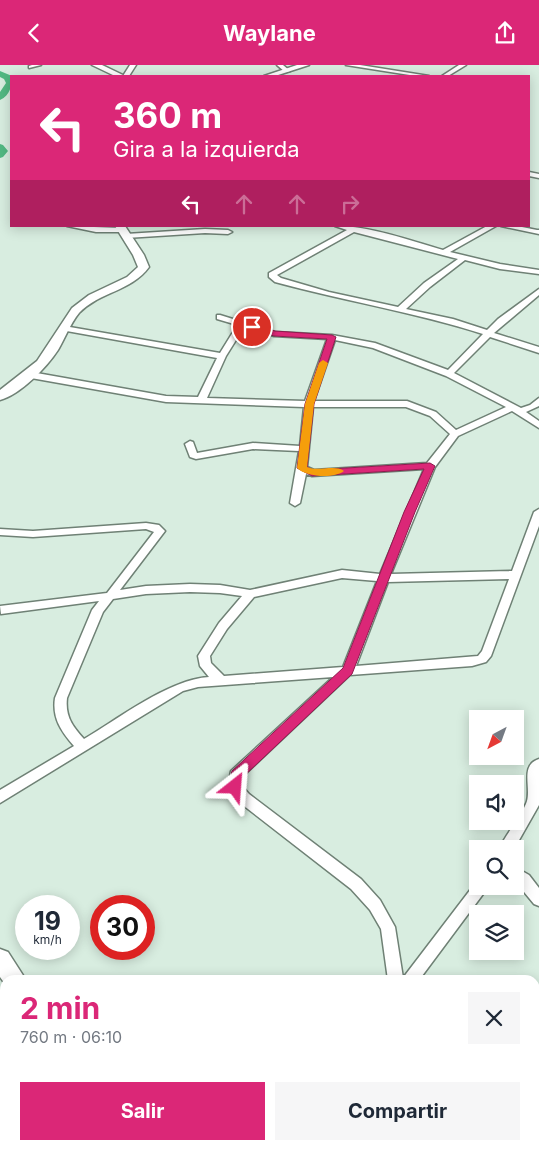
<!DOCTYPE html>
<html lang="es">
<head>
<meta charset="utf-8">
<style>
	body { margin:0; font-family:Inter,sans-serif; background:#f6f6f7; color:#1f2937; height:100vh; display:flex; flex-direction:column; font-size:19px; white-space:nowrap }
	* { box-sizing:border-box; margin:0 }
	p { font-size:16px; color:#747a83 }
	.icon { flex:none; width:28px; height:28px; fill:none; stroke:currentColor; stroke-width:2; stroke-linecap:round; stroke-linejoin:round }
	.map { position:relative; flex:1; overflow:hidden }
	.sheet { position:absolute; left:0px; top:910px; width:540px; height:175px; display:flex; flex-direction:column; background:#fff; border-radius:15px 15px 0 0; box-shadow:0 2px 12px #0003 }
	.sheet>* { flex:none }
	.guide { position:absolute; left:10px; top:10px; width:520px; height:152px; border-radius:0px; box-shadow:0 2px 12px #0003; background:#db2777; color:#fff; overflow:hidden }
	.needle { width:32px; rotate:221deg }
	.controls { position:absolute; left:469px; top:645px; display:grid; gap:10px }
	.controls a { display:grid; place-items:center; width:55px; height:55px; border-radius:0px; background:#fff; box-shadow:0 2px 12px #0003; font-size:25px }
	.speed { position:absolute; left:15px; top:830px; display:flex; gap:10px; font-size:25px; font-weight:700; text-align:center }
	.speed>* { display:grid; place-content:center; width:65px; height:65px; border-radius:50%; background:#fff; box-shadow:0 2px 12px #0003; line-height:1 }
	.speed small { font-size:12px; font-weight:400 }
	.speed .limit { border:8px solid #d22; background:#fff; color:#111 }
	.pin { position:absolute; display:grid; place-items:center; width:42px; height:42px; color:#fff; margin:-21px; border:2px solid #fff; border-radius:50%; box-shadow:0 1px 5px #0007 }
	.me { position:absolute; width:55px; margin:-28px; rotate:28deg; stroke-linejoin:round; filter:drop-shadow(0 0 4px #0008) }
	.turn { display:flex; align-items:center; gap:18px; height:105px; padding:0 20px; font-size:22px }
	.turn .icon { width:65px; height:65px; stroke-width:2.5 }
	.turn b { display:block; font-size:35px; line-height:42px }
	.lanes { display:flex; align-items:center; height:48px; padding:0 20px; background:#0003; justify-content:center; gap:25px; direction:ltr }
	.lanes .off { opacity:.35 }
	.round { display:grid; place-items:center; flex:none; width:52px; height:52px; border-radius:0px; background:#f6f6f7 }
	.head { display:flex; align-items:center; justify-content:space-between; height:85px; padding:0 20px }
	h1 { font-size:30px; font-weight:700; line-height:38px; color:#db2777 }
	.button { display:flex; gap:10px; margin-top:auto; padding:10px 20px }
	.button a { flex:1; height:58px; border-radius:0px; background:#db2777; color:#fff; font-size:20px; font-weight:700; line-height:58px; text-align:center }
	.button a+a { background:#f6f6f7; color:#1f2937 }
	header { display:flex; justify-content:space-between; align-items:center; height:65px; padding:0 20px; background:#db2777; color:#fff; font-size:22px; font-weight:700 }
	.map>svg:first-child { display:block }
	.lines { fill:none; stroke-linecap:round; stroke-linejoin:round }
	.river { fill:#51b882; fill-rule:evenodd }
	.street-casing { stroke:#6f8175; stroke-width:3 }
	.secondary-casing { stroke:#6f8175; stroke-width:3 }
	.street { fill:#fff; fill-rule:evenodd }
	.secondary { fill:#fff; fill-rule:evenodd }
	.route { fill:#db2777; stroke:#8e194d }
	.slow { fill:#f59e0b }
</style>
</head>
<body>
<header><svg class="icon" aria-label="back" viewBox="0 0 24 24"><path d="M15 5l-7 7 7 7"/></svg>Waylane<svg class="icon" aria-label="share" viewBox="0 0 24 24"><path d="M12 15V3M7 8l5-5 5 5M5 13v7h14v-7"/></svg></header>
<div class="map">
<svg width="539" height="1085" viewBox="0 0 539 1085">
	<rect width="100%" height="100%" fill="#d8ede0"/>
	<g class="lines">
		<!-- river -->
		<path class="river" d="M0 6 12 11C11 21 11 30 0 35V27L6 18 4 14 0 12Z
			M0 79 3 80 8 86 3 92 0 93Z"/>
		<!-- street casing -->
		<g class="street-casing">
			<path id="street" d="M32 0H41L29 3V1Z
				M130 0H136L129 11H123Z
				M277 0H283L290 6 285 7Z
				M346 0H360L429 11H416Z
				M459 0H466L448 11H442Z
				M529 107 539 109V113L529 111Z
				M67 161 121 163 125 165 121 167H96Z
				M335 161C371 161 408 175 443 185L487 161H496L450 187 500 199 539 205V209L500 204 465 195 430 222 406 244 453 254 487 265 498 254 539 224V230L494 268 539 282V288L490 272 454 308 521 343 530 340 539 333V341L526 347 539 356V363L512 346 458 371 435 402 391 509 512 506 534 447 539 444V461L491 591 486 597 472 601 350 610 242 712V721L249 729 361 814 380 835 395 862 403 913 477 816 478 821H489L419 915H388L381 864 370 845 351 824 239 737 228 722 231 706 333 612 198 622 183 626 0 738V725L74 681C61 666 52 653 55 633L92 545 99 536 1 549 0 541 107 528 154 467 146 464 33 472 0 470V464L33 466 146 458 159 460 165 466 120 525 146 521 190 519 220 520 250 525 342 505 380 509 424 404 312 411 306 409 300 438 295 441 290 438 299 386 253 384 196 394 190 392 185 379 190 376 193 377 197 388 253 378 300 381 304 342 166 337 31 313 27 310 31 307 166 331 198 332 217 293 61 265 60 263 64 261 220 288 233 267 234 259 217 254V250H220L275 267 332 270 375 278 448 305 483 269C415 247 344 236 275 217L269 212V208L347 165ZM354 167 458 194 424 218 398 242 329 227 281 213 277 210ZM242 261 274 271 327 274 305 336 207 333 226 291 241 267ZM335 275 373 283 446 311 506 342 456 365 436 347 407 336H314ZM313 342H406L430 351 450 369 427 398 314 405 307 402ZM342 513 377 516 343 602 224 611 211 598 210 591 227 564 254 532ZM509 514 482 586 478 591 356 601 388 517ZM190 527 220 528 242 531 219 558 198 591 200 601 209 612C170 614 118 654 84 674 72 661 65 651 67 633L103 547 113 534 146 529Z
				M501 161H517L537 165H539V169Z
				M205 164 228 165 232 167 228 169 205 168 126 173 122 171 126 169Z
				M539 694V740L514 784H499C505 771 524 747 527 736 531 721 520 700 539 694Z
				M515 802 529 810 539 823V841L534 839 515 816Z
				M539 992V1008L535 1010V994Z
				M290 1080H309L307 1085H288Z"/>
		</g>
		<!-- secondary casing -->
		<g class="secondary-casing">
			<path id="secondary" d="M92 0H102L125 11H115Z
				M297 0H309L275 11H264Z
				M115 161H125L144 190 149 202C132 226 99 227 79 248 70 259 65 273 58 285 47 302 20 330 0 335V325L37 296 72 243 89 230 127 212 138 202 133 190Z
				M0 884 8 887 26 915H5V919L0 912Z
				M228 1080H256L258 1085H230Z"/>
		</g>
		<!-- street -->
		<use href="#street" class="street"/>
		<!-- secondary -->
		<use href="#secondary" class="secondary"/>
	</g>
	<!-- route -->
	<path class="route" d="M249 260 275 266 332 270 336 272 314 339 307 402 313 405 430 398 435 401 415 447 352 609 243 712 240 725 235 727 230 725 228 722 232 706 343 603 404 447 424 404 312 411 297 403 305 339 327 274 274 271 249 264Z"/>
	<!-- slow -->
	<path class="slow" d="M323 295 328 298 314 339 307 402C318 407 335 399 344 406 334 414 306 412 297 403L305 339 319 298Z"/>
</svg>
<div class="controls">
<a><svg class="needle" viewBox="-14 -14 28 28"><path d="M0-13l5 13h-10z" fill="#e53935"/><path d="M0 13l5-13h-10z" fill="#747a83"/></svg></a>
<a><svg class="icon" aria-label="sound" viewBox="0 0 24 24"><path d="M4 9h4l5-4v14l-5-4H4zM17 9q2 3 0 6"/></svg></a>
<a><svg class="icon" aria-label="search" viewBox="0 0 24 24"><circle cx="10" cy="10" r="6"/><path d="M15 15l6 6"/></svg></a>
<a><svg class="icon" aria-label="layers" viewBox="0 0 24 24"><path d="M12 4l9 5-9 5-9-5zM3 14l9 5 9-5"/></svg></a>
</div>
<div class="speed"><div>19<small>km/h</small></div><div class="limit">30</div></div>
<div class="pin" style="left:252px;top:262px;background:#d93025"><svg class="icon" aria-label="arrive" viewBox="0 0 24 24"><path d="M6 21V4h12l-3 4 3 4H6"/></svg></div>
<svg class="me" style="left:235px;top:722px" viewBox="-20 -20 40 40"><path d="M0-17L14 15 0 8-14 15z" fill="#db2777" stroke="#fff" stroke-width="4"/></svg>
<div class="guide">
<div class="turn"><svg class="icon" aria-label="left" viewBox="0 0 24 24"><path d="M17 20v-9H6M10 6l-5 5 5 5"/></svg><div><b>360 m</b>Gira a la izquierda</div></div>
<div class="lanes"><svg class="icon" aria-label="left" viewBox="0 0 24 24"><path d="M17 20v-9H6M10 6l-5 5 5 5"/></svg><svg class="icon off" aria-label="ahead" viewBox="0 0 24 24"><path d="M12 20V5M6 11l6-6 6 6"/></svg><svg class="icon off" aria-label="ahead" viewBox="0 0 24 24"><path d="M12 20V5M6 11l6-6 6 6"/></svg><svg class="icon off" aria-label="right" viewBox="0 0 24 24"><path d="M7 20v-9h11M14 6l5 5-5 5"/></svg></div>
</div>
<section class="sheet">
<div class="head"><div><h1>2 min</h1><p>760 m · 06:10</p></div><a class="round"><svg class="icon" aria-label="close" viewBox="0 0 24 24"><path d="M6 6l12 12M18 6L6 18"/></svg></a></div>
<div class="button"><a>Salir</a><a>Compartir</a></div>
</section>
</div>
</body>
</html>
